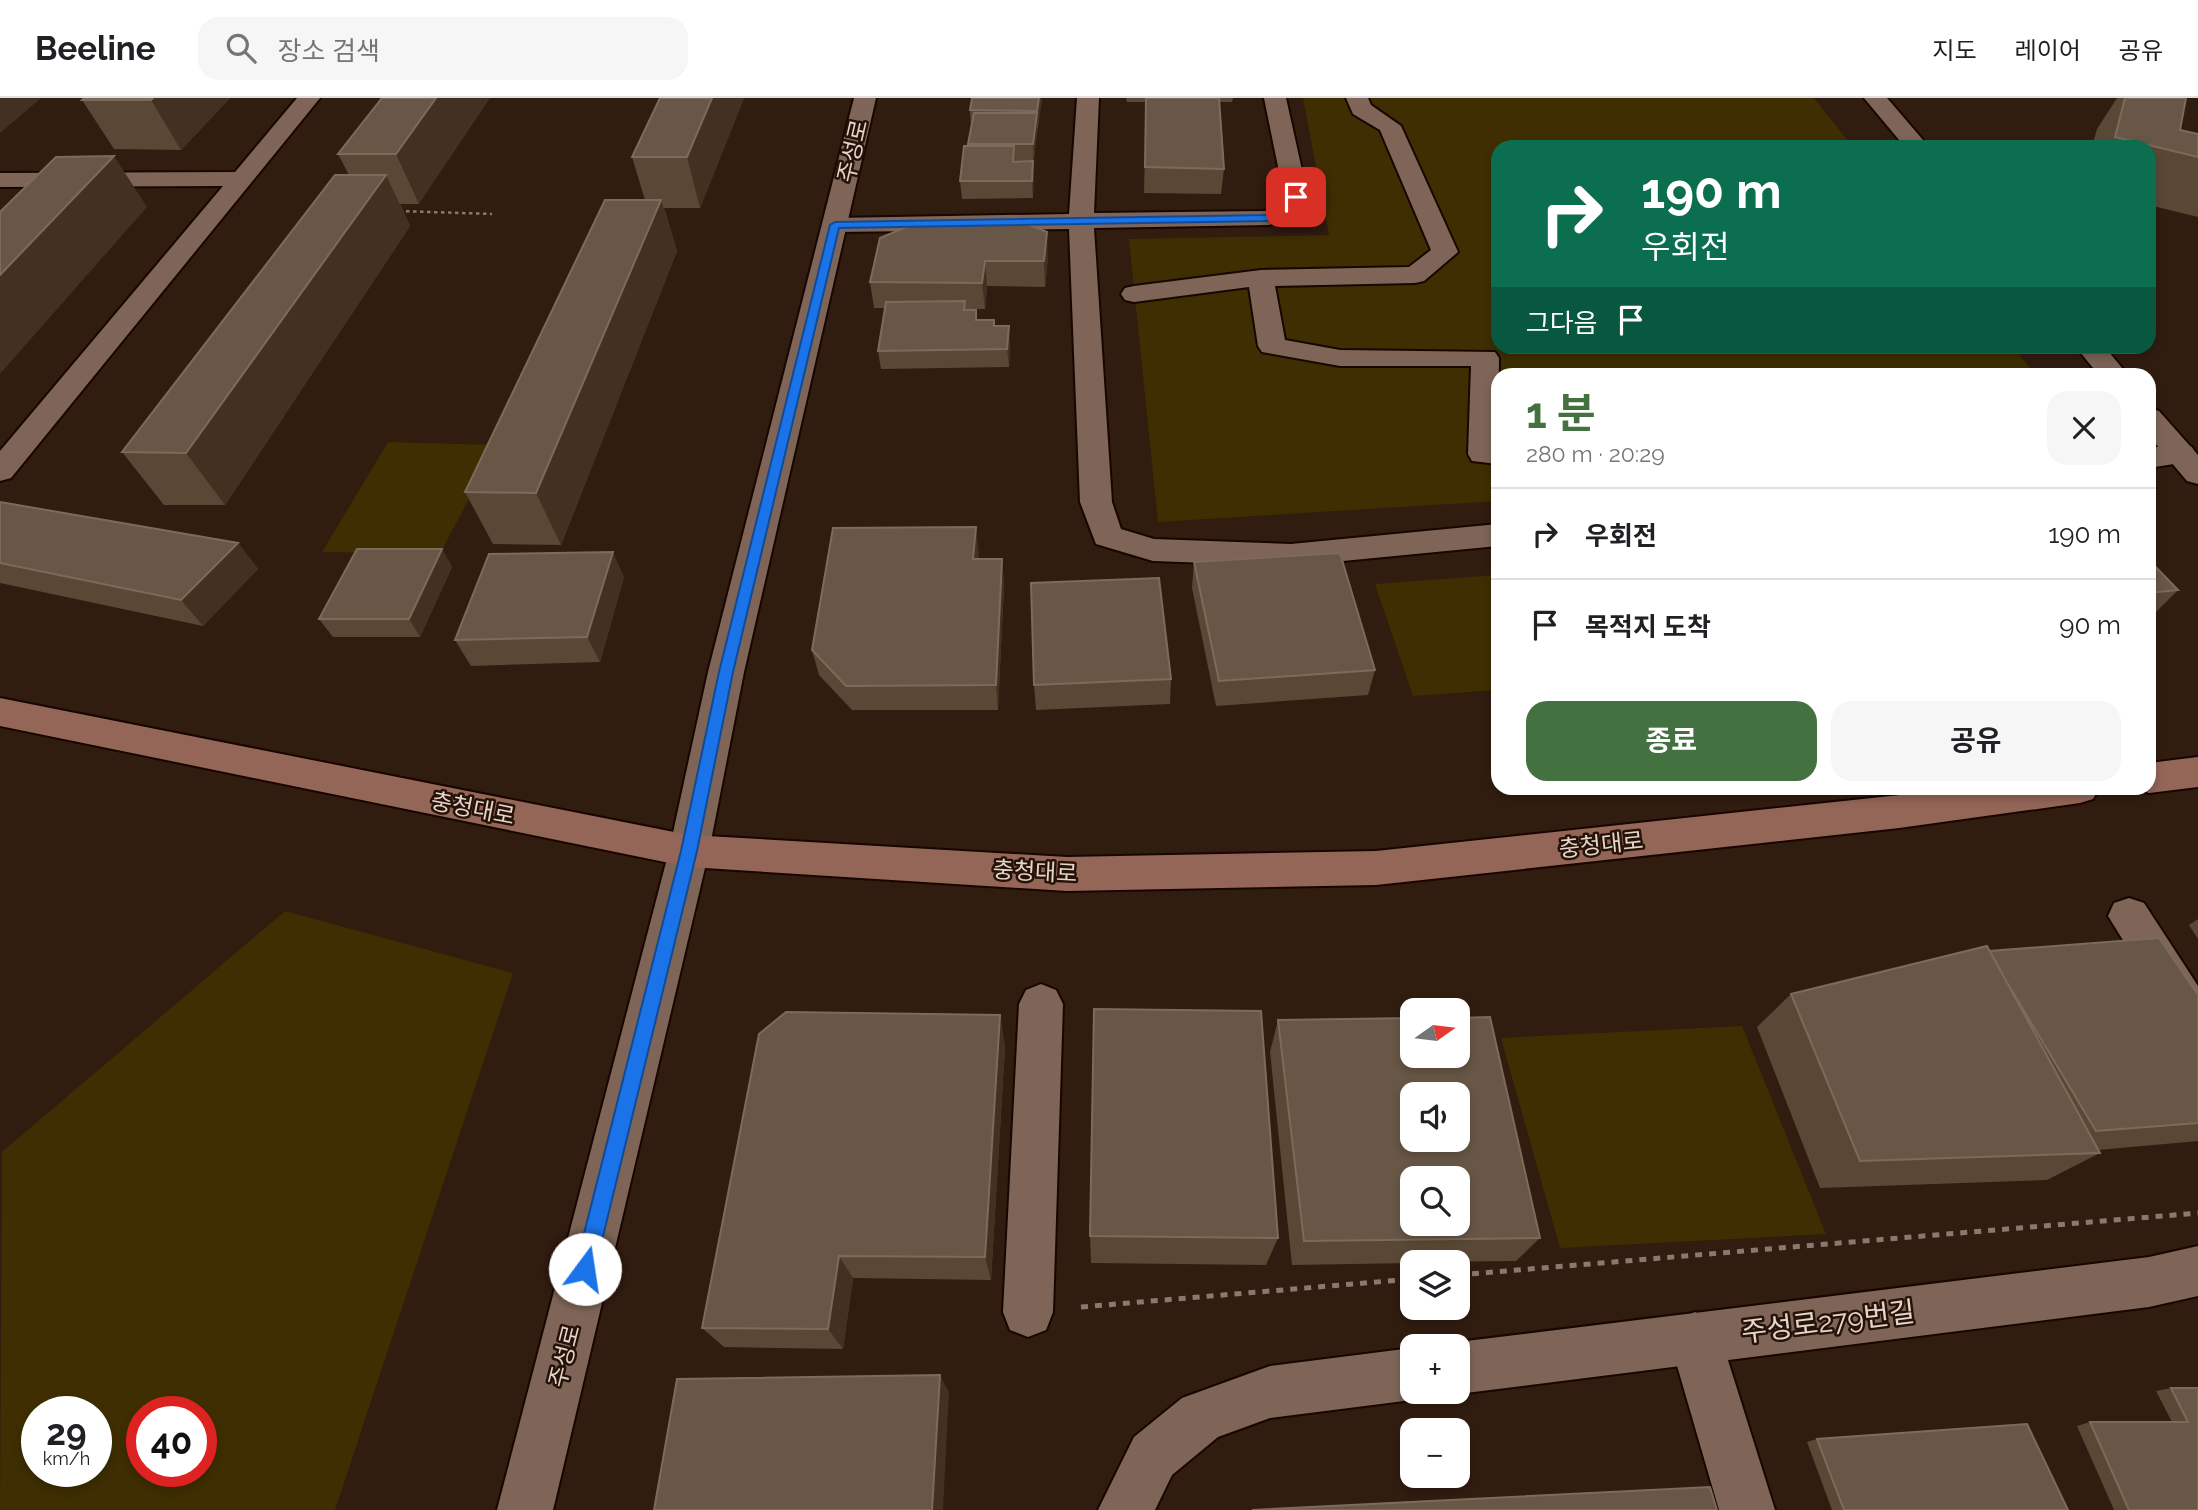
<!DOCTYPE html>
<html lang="ko">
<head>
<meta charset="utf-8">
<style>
	body { margin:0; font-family:Raleway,"Noto Sans KR",sans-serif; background:#f6f6f6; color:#202124; height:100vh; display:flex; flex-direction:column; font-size:26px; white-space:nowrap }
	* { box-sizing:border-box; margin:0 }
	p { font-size:23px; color:#757577 }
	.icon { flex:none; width:38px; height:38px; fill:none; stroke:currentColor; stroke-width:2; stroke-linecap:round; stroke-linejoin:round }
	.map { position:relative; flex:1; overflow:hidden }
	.details { position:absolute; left:1491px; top:270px; width:665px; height:427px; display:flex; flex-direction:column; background:#fff; border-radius:21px; box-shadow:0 4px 10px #0003 }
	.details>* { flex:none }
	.top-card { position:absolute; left:1491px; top:42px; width:665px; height:214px; border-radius:21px; box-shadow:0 4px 10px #0003; background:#0b6e4f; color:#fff; overflow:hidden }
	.needle { width:46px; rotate:76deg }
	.fabs { position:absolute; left:1400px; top:900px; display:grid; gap:14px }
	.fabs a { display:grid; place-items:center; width:70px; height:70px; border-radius:14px; background:#fff; box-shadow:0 4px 10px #0003; font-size:35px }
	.speed { position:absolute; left:21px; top:1298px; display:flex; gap:14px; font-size:35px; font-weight:700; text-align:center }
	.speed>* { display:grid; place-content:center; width:91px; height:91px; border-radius:50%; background:#fff; box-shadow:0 4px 10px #0003; line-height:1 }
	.speed small { font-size:18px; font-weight:400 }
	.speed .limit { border:10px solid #d22; background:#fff; color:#111 }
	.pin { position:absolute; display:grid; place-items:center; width:60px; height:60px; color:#fff; margin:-30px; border-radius:14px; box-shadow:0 4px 10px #0006 }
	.me { position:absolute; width:77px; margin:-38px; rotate:14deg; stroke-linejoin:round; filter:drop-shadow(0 0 5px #0008) }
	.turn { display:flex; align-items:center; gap:24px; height:147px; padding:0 35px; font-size:32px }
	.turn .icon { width:91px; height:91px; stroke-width:2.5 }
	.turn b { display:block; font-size:49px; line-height:60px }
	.then { display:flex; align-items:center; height:66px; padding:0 35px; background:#0003; gap:14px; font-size:26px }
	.round { display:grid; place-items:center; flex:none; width:74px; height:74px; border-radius:21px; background:#f6f6f6 }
	.headline { display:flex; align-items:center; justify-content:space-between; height:119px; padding:0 35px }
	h1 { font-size:42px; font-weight:700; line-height:52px; color:#43713f }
	.action { display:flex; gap:14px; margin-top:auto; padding:14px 35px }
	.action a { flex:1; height:80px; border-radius:21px; background:#43713f; color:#fff; font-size:28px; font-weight:700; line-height:80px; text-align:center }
	.action a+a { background:#f6f6f6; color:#202124 }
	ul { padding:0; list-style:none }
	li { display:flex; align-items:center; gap:21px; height:91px; padding:0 35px; border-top:2px solid #e0e0e0 }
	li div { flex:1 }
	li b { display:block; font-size:26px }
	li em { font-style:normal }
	header { display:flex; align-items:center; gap:42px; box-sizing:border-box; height:98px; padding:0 35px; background:#fff; border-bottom:2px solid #e0e0e0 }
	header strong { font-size:33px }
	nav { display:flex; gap:38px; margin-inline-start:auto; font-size:24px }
	.search { width:490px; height:63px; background:#f6f6f6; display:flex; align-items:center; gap:18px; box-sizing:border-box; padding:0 24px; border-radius:21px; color:#757577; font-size:26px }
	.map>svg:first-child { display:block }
	.green { fill:#3e2e02; fill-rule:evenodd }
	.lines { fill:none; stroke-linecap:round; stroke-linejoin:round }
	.pedestrian-casing { stroke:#180600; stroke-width:4 }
	.minor-casing { stroke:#180600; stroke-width:4 }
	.tertiary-casing { stroke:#180600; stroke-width:4 }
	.secondary-casing { stroke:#180600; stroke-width:4 }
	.path-far1 { stroke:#8b796f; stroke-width:2.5; stroke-dasharray:3.5 3.5; stroke-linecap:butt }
	.path { stroke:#8b796f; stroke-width:5; stroke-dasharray:7 7; stroke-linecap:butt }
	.pedestrian { fill:#7e6557; fill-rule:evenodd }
	.minor { fill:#7e6557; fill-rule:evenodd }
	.tertiary { fill:#7e6557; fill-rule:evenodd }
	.secondary { fill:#946658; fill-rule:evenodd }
	.wall { fill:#594835 }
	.shaded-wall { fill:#433020 }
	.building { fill:#685746; stroke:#7c6b5b; stroke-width:2; fill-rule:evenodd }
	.route { fill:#1a73e8; stroke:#114b97; stroke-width:2 }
	.labels { text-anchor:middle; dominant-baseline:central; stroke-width:5; stroke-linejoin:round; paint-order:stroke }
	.street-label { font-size:23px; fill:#e4d5cd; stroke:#261207 }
	.near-street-label { font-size:28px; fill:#e4d5cd; stroke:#261207 }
</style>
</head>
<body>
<header>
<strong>Beeline</strong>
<div class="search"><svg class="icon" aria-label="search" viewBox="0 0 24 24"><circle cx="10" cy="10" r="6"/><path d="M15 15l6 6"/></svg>장소 검색</div>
<nav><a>지도</a><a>레이어</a><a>공유</a></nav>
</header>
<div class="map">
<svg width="2198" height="1412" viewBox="0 0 2198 1412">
	<rect width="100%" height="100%" fill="#311c10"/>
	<!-- green -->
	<path class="green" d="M1303 0H1814L1853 49H1498V248L2013 249 2035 276H1498V403L1158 424 1129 141 1329 137Z
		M388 344 497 347 440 456 322 454Z
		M1498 477V592L1413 598 1375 486Z
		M285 813 513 875 335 1412H0L2 1054ZM37 1314H96V1374H37ZM201 1314V1374H142V1314Z
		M1742 928 1826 1136 1560 1150 1501 940Z"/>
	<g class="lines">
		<!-- pedestrian casing -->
		<g class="pedestrian-casing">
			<path id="pedestrian" d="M1346 0H1368L1371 7 1401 28 1458 154 1424 183 1415 185 1275 188 1285 242 1340 252 1495 254 1499 260 1498 366 1472 363 1468 356 1471 268H1340L1262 254 1258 248 1249 189 1134 204 1125 202 1121 196 1125 190 1134 188 1261 172 1409 169 1431 152 1380 32 1353 16Z
				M2129 800 2144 805 2198 888V945L2183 939 2108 818 2114 805Z
				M1041 886 1056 892 1063 906 1053 1214 1046 1232 1028 1239 1010 1232 1003 1214 1019 906 1026 892Z
				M1695 1214 1713 1222 1721 1240 1775 1412H1719L1669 1240 1677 1222Z"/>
		</g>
		<!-- minor casing -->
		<g class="minor-casing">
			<path id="minor" d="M297 0H320L11 380 0 383V353L223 88 0 89V75L235 74Z
				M1077 0H1099L1094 115 1265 113 1275 108 1284 98 1264 0H1286L1308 99 1293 118 1269 127 1094 130 1112 404 1121 431 1154 441 1291 446 1498 426V448L1291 468 1153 463 1096 446 1080 404 1069 131 835 134 826 132 823 127 826 122 835 120 1069 116Z
				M2181 346 2192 349 2196 356 2192 363 2149 370V350Z
				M2198 1148V1198L2149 1209 1458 1296 1452 1293H1458V1248H1449L1458 1244 2149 1159Z
				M1412 1250V1293L1430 1294 1412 1302 1270 1320 1218 1339 1172 1377 1155 1412H1098L1134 1339 1182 1300 1270 1268Z"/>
		</g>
		<!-- tertiary casing -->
		<g class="tertiary-casing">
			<path id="tertiary" d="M854 0H876L744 574 709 753 553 1412H497L669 753 708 574Z
				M1864 0H1887L1929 49H1905Z
				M2075 248H2104L2127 276H2098Z
				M2149 310 2159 313 2198 357V386L2187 383 2149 338Z"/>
		</g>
		<!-- secondary casing -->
		<g class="secondary-casing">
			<path id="secondary" d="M0 600 689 737 1067 759 1376 753 1966 690H2099L2093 701 2080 705 1899 730 1376 787 1067 793 689 769 0 628Z
				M2198 659V689L2149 695 2135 690H2149V665Z"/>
		</g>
		<!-- path-far1 -->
		<path class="path-far1" d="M399 113 492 116"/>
		<!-- path -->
		<path class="path" d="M1458 1177 2198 1115
			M1081 1209 1412 1181"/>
		<!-- pedestrian -->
		<use href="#pedestrian" class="pedestrian"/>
		<!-- minor -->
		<use href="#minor" class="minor"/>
		<!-- tertiary -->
		<use href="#tertiary" class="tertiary"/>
		<!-- secondary -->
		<use href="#secondary" class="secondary"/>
	</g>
	<!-- wall -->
	<path class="wall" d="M84 0H230L181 52 114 51 82 2Z
		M382 0 419 106H400L410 128 225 407H164L122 354 349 77 338 56Z
		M660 0H744L700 110H664L677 153 561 447 493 446 465 394 645 102 632 59Z
		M972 0H1042L1033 64V100L962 101 960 83 968 48 971 29 970 12Z
		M1126 0H1233L1232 4H1219L1224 71 1221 96 1144 95 1146 4H1127Z
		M2117 0H2186L2180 32 2198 36V119L2149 107V49H2092L2097 31Z
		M880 140 1048 160 1045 189 987 188 985 211H966V212L977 222 994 228 1010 246 1009 269 881 271 878 253 885 210H874L870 184Z
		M0 404 238 445 258 471 203 528 0 485Z
		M976 429 978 461H1002L1004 487 998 612H852L819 577 812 552Z
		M442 451 452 469 420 539H333L319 521Z
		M2149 462 2178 492 2149 521Z
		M1194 464 1375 572 1368 597 1216 608 1192 490Z
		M624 479 600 564 471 568 455 542Z
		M1171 581 1170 606 1036 612 1034 587Z
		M2198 821V841L2189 827Z
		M1990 853 2198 897V1043L2098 1052 2100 1055 2047 1082 1820 1090 1757 929 1791 896Z
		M1000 917 1005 949 991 1182 853 1180 843 1251 724 1249 702 1230Z
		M1278 922 1540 1140 1516 1163 1412 1164V1165L1292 1167 1270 954Z
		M1090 1138 1278 1140 1266 1167 1091 1165Z
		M2171 1290H2198V1412H2114L2077 1328 2090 1324H2172L2156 1293Z
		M1817 1341 2068 1412H1832L1807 1344Z"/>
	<!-- shaded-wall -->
	<path class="shaded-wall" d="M0 0H41L0 35Z
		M153 0H230L181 52 151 2Z
		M436 0H490L419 106 396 56Z
		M712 0H744L700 110 687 59Z
		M1039 0H1042V1L1038 30 1037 13Z
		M1037 15V33L1034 64 1033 46Z
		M114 58 147 109 0 276V177Z
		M1033 63 1034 81 1033 100 1032 83Z
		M386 77 410 128 225 407 186 355Z
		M661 102 677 153 561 447 536 395Z
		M1047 134 1048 160 1045 189 1044 163Z
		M985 163 987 188 985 211 982 185Z
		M1009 228 1010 246 1009 269 1007 251Z
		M976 429 979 455 976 487 973 461Z
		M238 445 258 471 203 528 181 502Z
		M442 451 452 469 420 539 409 521Z
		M613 454 624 479 600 564 587 539Z
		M1002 461 1004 487 998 612 996 587Z
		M1000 917 1005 949 991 1182 985 1159Z
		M839 1158 853 1180 843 1251 828 1231Z
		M940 1277 949 1294 943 1412H932Z"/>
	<!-- building -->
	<path class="building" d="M84 0H153L151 2H82Z
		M382 0H436L396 56H338Z
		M660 0H712L687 59H632Z
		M972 0H1039L1037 13 970 12Z
		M1146 0H1219L1224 71 1145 69Z
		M2125 0H2186L2180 32 2198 36V59L2115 39Z
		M974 15H1037L1033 46H968Z
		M964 48H1014L1013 64 1033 63 1032 83H960Z
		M114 58 0 177V114L56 59Z
		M335 77H386L186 355 122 354Z
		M605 102H661L536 395 465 394Z
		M923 122H1017L1047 134 1044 163H985L982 185 870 184 880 140Z
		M965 203 964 212H976V222H994V228H1009L1007 251 878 253 886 204Z
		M0 404 238 445 181 502 0 465Z
		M976 429 973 461H1002L996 587 846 588 812 552 833 430Z
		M357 451H442L409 521H319Z
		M613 454 587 539 455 542 489 456Z
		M1340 455 1375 572 1219 583 1194 464Z
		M2149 462 2178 492 2149 495Z
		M1159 480 1171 581 1034 587 1031 485Z
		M2159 840 2198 897V1025L2096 1033 2005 881 1990 853Z
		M1987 848 2100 1055 1860 1063 1791 896Z
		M1094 911 1261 913 1278 1140 1090 1138Z
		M786 914 1000 917 985 1159 839 1158 828 1231 702 1230 759 936Z
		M1490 919 1540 1140 1304 1143 1278 922 1412 920V957H1458V920ZM1412 996H1458V1041H1412ZM1412 1080H1458V1125H1412Z
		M940 1277 932 1412H654L677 1281Z
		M2171 1290H2198V1412H2129L2090 1324H2188Z
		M2027 1326 2068 1412H1844L1817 1341Z
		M1710 1389 1717 1412H1252Z"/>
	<!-- route -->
	<path class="route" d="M1292 97 1301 99 1287 115 1269 123 839 130 733 574 697 753 595 1171 592 1178 585 1181 578 1178 575 1171 681 753 719 574 830 127 835 124 1267 117 1280 110Z"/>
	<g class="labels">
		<!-- street labels -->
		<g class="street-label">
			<text transform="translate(852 53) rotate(-77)">주성로</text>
			<text transform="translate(473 710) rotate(11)">충청대로</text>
			<text transform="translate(1601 746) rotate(-6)">충청대로</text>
			<text transform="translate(1035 773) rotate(3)">충청대로</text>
			<text transform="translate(564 1258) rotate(-76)">주성로</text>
		</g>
		<!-- near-street labels -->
		<g class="near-street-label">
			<text transform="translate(1828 1224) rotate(-7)">주성로279번길</text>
		</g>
	</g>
</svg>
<div class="fabs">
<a><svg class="needle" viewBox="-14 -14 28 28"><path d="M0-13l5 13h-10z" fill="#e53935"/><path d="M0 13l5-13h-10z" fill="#757577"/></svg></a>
<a><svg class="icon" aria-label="sound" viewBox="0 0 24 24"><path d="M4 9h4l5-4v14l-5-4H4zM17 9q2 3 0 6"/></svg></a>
<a><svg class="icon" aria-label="search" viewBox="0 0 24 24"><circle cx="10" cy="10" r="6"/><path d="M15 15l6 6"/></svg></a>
<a><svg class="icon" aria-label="layers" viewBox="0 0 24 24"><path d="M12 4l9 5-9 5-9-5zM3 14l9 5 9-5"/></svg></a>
<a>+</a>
<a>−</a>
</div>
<div class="speed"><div>29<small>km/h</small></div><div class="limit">40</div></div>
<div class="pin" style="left:1296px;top:99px;background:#d93025"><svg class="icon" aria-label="arrive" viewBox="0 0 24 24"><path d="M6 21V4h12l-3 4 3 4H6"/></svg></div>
<svg class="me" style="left:585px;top:1171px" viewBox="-20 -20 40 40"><circle r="19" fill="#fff"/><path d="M0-13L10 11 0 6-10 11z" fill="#1a73e8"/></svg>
<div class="top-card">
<div class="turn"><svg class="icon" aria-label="right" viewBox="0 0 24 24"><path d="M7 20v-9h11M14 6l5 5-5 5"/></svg><div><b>190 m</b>우회전</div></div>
<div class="then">그다음<svg class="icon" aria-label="arrive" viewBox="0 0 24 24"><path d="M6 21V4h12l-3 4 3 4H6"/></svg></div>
</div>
<section class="details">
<div class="headline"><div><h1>1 분</h1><p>280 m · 20:29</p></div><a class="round"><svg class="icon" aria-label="close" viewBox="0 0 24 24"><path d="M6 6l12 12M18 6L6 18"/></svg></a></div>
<ul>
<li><svg class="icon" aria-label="right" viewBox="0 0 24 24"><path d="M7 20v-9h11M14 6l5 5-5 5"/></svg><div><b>우회전</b></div><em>190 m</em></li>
<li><svg class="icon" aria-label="arrive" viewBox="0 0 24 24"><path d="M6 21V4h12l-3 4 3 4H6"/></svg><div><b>목적지 도착</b></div><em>90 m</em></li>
</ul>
<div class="action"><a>종료</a><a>공유</a></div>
</section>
</div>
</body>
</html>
